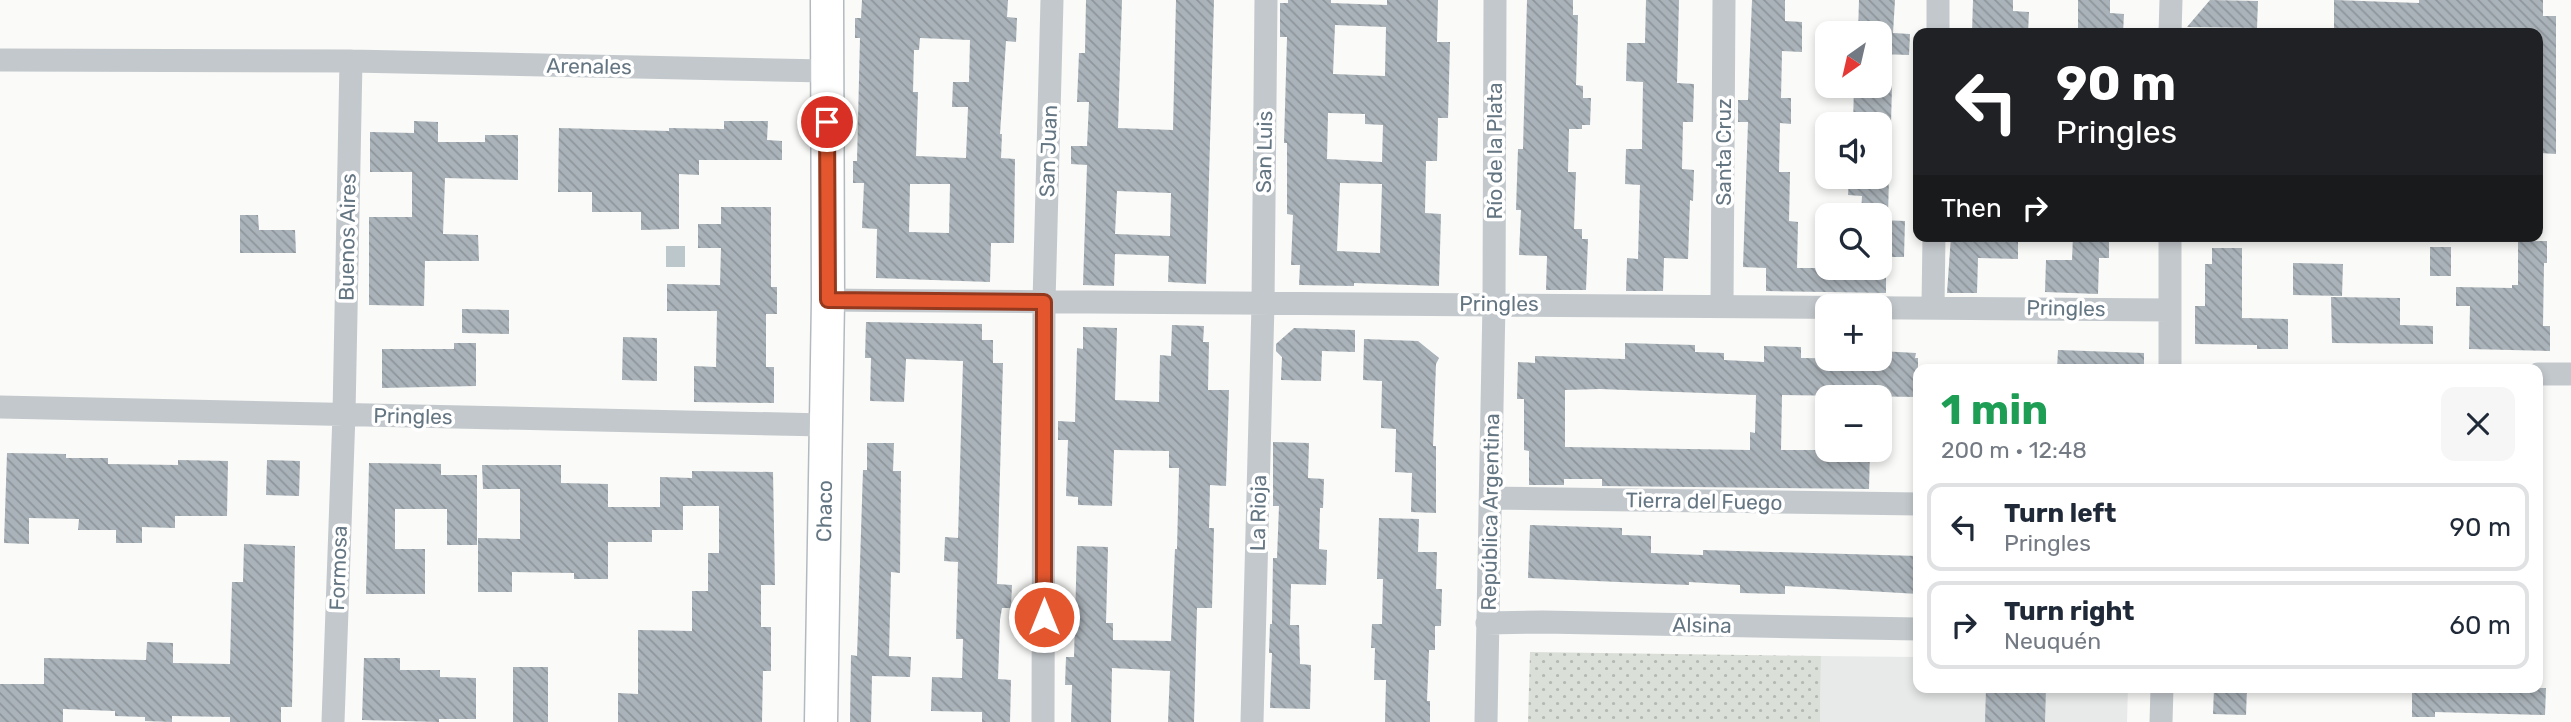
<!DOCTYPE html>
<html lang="en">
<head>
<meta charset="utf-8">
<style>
	body { margin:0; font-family:Rubik,sans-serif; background:#f6f6f7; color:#1f2937; height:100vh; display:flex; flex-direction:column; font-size:26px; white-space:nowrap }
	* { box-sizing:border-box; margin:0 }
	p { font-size:23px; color:#747a83 }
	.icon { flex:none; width:38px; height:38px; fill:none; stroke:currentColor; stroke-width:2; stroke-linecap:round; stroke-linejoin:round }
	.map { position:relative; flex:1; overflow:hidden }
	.side { position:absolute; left:1913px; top:364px; width:630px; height:329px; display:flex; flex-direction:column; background:#fff; border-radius:14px; box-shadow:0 4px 10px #0003 }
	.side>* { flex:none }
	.top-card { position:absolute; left:1913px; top:28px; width:630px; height:214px; border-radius:14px; box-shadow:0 4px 10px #0003; background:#202124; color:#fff; overflow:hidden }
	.needle { width:46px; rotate:214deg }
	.tools { position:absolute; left:1815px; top:21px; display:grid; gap:14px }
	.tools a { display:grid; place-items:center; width:77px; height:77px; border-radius:14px; background:#fff; box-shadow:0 4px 10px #0003; font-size:35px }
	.pin { position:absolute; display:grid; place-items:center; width:60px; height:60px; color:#fff; margin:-30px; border:4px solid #fff; border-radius:50%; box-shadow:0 2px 7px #0007 }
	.me { position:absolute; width:77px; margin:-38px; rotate:0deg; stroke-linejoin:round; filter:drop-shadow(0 0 5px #0008) }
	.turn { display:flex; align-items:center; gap:24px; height:147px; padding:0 28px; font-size:32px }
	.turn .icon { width:91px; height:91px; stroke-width:2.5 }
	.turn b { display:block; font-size:49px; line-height:60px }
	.then { display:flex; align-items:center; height:66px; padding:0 28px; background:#0003; gap:14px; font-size:26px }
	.round { display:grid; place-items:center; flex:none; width:74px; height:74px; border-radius:14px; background:#f6f6f7 }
	.summary { display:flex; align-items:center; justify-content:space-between; height:119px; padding:0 28px }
	h1 { font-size:42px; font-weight:700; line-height:52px; color:#1e9e55 }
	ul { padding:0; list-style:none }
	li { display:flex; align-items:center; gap:21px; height:88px; margin:0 14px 10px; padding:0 14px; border:4px solid #e0e1e3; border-radius:14px }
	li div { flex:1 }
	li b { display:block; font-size:26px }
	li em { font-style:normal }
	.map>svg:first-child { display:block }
	.built { fill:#e8e9e9 }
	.park { fill:url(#park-dots) }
	.water { fill:#bbc7cb }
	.building { fill:url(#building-back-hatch); fill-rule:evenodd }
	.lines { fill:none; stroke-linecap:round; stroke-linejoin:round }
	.secondary-casing { stroke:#b3babf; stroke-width:35 }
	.minor { stroke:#c3c8cc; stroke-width:23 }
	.secondary { stroke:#fff; stroke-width:32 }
	.route-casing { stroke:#94391e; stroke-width:18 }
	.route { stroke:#e4572e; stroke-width:12 }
	.labels { text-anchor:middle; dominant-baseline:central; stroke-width:7; stroke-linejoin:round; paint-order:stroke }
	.street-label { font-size:21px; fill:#657683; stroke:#fff }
</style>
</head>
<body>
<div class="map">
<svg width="2571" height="722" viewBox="0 0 2571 722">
	<defs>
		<pattern id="park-dots" width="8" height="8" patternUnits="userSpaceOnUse" patternTransform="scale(1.75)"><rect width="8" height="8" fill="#dadfd7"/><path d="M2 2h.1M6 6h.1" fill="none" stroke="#b4b9b4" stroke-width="1.8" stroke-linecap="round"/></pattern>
		<pattern id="building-back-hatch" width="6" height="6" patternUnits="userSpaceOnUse" patternTransform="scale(1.75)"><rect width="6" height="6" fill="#aab3b9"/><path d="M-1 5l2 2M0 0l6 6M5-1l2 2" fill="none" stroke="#8e969c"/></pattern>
	</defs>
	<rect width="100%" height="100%" fill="#fafaf8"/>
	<!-- built -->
	<path class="built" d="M1821 656 1918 657V688H2128L2127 722H1820Z"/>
	<!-- park -->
	<path class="park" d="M1530 652 1821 656 1820 722H1528Z"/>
	<!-- water -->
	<path class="water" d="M666 246H685V267H666Z"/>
	<!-- building -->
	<path class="building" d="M862 0H1008L1007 17 1017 18 1016 42 1006 41 1000 134H1002L1001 158 1015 159 1014 243H991L990 282 876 278 877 229 862 228 864 183H853V161H857L860 38H855V18H861ZM920 38 970 40 969 82H953L952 107H968L966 158 916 156 918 92H913L914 50H919ZM910 184H950L949 233 909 232Z
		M1086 0H1122L1118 128 1173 130 1176 0H1214L1206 284 1168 282 1169 256 1115 254 1114 286 1083 285 1087 165 1071 164V146H1087L1089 102H1077L1079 53H1085ZM1117 191 1171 193 1170 236 1115 234Z
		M1288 0H1331V3L1387 5V0H1438L1437 42H1450L1448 118H1438L1437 161H1426L1425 213 1441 214 1439 286 1354 283V286L1299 285 1300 265H1291L1293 215 1287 214V143H1284L1287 37H1280V3H1288ZM1335 25 1386 27 1385 76 1333 74ZM1328 113 1365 114V124L1383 125 1382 162 1327 159ZM1340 183 1382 184 1380 253 1337 251Z
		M1527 0H1573V15H1578L1576 85 1583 86V98H1591L1590 125H1582V129H1569L1568 172H1576L1574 229H1582V239H1588L1586 290H1546L1547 256 1519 255 1521 210H1516L1518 149H1523Z
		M1646 0H1679L1677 83 1694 84 1693 122H1683L1682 169 1694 170 1693 201 1690 200 1688 259 1664 258 1663 291H1626L1627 258 1638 259 1640 185 1625 184 1626 149H1642L1643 82 1626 81 1627 43H1645Z
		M1752 0H1785V21L1802 22V52L1782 51 1781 98H1791V124L1780 123 1779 172H1790L1789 221 1798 222 1797 268H1886V293L1766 291V268L1743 267 1748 122H1738V100H1748Z
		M1859 0H1895L1893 33 1910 34 1909 55 1880 54V33H1858Z
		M1973 0H2013V11L2029 12 2028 33H1972Z
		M2078 0H2110V13L2124 14 2123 33H2078Z
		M2210 0 2258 1 2257 28 2187 27Z
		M2334 0 2419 3V0H2543V16H2556V154L2538 153V33H2334Z
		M1854 86H1892L1891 124H1853Z
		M414 121 438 122V142H485V135H518V180L445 178 443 234 478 235 479 261H425L424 306 369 305V217H412V172H370V132L414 133Z
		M724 121H768L767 140 782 141V160H699V175L679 174V229L641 230V212H592V192H558L559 128 669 131V128L724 129Z
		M1849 177H1889L1888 215H1861L1862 196 1848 195Z
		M721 207H771V287H777V314H766V367H774V403L694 402V366L716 367 717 311H667V284L720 285 721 248H698V224H721Z
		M240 215H258L259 230H295L296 253H240Z
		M1880 220 1905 221 1904 257H1880Z
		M1951 236H2018V259L1978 258 1977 293H1947Z
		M2073 236H2109V258H2099L2098 294 2045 292 2046 260H2072Z
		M2518 241H2547V263H2544L2543 326H2550V351L2469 349 2470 306H2456V287L2512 288V285H2518Z
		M2430 247H2451V276H2430Z
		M2212 248H2242V318L2288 319V349H2257V345L2195 344V306H2205V264H2212Z
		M2293 263 2343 264 2342 296 2293 295Z
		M2331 297 2400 298V325L2433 326V344L2332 343Z
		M462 309 509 310V334L462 333Z
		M866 322 982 324V340H993V363H1003L997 584 1012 585 1011 608H1002L1000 620 998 679 1011 680 1010 722H982V712L931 711 932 677 962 678 963 639H956L958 562 944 561 945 537 958 538 963 361 906 359 904 402 870 401 871 358H865Z
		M1172 325 1204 326 1203 342H1209L1208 390H1229L1226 486 1210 485 1209 528H1214L1212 608H1197L1194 722H1168L1170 671 1112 668 1111 722H1071L1072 685H1065L1066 657H1074L1077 546 1108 547 1106 623H1113V640L1171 641 1175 549H1177L1179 468H1169V451L1114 450 1112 506 1078 505V497L1066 496 1068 440H1058V421L1075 422 1077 348 1083 349V327L1117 328 1115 400 1159 402 1160 355 1171 356Z
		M1294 328 1355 330V352L1322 351 1321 381 1281 380 1282 357 1276 351V344Z
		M623 337 657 338V381L622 380Z
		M1364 339 1418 341 1439 358 1436 364 1433 446H1436V513L1411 512 1412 473 1395 472 1396 429 1381 428 1382 381 1363 380Z
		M454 343H476V386L382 388V349H454Z
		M1625 343 1695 345V352L1724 353V360L1764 362V346L1801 347V358L1880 359V351L1916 353 1915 358H1918V397L1782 395 1781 450H1870L1869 489 1602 486V479H1564V485H1529V451L1524 450V399H1517L1518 362 1535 363V356L1625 359ZM1600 389 1756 395 1755 433 1750 432V450L1565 447V390Z
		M2058 350 2144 353V369H2057Z
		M1273 442 1309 443 1308 478 1324 479 1323 508H1320L1319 549 1327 550 1326 585 1291 584 1290 625H1299L1300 664 1311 665 1310 709 1270 708 1272 653H1269L1270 624H1272L1273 558H1277L1279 506H1273Z
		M867 443H894L893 471H901L900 573 891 572 889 656 911 657 910 677 872 676 871 722H850L851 655 857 656 863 470H867Z
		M7 453 66 454V458H108V464L178 465V460L228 461 227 516H175V528L142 527V543H116V530H78L79 519 29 518V544L4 543Z
		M267 460 300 461 299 496 266 495Z
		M369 463 441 464V475H477V545H447V509H395V549H425V594H366Z
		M482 465H561V483L608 484V507H660V477L692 478V471L773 472 775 585H761V627H771V671H763L762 722H618V693L638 694V630L692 631V591H708V553H719V506H683V530H652V542H608V579H574V573L512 572V592H478V538L520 539V489H483Z
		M1379 518 1419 519 1418 552H1437L1436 589H1442L1441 626H1435V650H1429L1427 701H1430V722H1385L1386 680H1374L1375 648H1371L1372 624H1382L1383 579H1377Z
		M1530 525 1622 528V535L1651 536V553L1703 555V550L1918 556V594L1785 586V594L1740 593V585L1689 582V585L1664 584 1528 578Z
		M244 544 295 546 292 707H281V722H230V717L172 716V722L145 721V717L115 716V711L63 709V722H0V684H44V658L146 660 147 642 173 643V663L230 664 232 582H243Z
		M364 658H400V670H440V677L476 678V719H439V722L362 720Z
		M513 667H548V722H513Z
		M1986 688H2046L2045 722H1985Z
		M2214 688H2247L2246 715 2213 714Z
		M2412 688H2546L2545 715 2435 712V717H2412Z"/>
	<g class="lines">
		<!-- secondary casing -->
		<g class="secondary-casing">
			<path id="secondary" d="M821 722 828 300 827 0"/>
		</g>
		<!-- minor -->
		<path class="minor" d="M1938 33V0
			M2170 33 2171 0
			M0 60 351 61 826 71
			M2170 236V369
			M828 300C1275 304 1722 303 2170 310
			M1722 304 1724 0
			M1933 306 1934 236
			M2538 374H2571
			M0 407 825 425
			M1491 498 1918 504
			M1487 623 1543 622 1918 629
			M333 722 344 414 351 61
			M1043 722 1044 302 1052 0
			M1252 722 1263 304 1266 0
			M1486 722 1494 303 1495 0
			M2161 722 2162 688"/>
		<!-- secondary -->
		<use href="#secondary" class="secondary"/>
	</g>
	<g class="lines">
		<!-- route casing -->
		<g class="route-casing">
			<path id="route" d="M827 122 828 300 1044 302V617"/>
		</g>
		<!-- route -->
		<use href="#route" class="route"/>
	</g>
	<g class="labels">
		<!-- street labels -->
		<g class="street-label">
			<text transform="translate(589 66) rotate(1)">Arenales</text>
			<text transform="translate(1048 151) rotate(-88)">San Juan</text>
			<text transform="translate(1494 151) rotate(-90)">Río de la Plata</text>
			<text transform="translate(1264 152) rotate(-89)">San Luis</text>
			<text transform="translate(1723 152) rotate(-90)">Santa Cruz</text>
			<text transform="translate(347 237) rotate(-89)">Buenos Aires</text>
			<text x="1499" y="303">Pringles</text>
			<text transform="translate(2066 308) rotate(1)">Pringles</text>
			<text transform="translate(413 416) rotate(1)">Pringles</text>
			<text transform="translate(1704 501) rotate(1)">Tierra del Fuego</text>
			<text transform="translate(824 511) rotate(-89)">Chaco</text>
			<text transform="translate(1490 512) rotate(-89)">República Argentina</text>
			<text transform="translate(1258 513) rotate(-89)">La Rioja</text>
			<text transform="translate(338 568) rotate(-88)">Formosa</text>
			<text transform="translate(1702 625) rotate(1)">Alsina</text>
		</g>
	</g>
</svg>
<div class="tools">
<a><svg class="needle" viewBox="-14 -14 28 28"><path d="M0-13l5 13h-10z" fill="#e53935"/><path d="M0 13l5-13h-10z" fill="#747a83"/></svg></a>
<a><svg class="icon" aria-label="sound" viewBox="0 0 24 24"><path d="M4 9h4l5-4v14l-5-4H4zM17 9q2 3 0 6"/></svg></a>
<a><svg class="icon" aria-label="search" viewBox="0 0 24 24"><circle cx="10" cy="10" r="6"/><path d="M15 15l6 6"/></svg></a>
<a>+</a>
<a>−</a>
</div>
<div class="pin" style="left:827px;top:122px;background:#d93025"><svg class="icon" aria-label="arrive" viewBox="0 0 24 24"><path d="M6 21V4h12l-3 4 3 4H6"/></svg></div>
<svg class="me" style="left:1044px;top:617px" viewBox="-20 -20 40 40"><circle r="17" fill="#e4572e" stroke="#fff" stroke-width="3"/><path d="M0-11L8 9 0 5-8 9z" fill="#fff"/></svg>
<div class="top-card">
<div class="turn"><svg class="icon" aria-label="left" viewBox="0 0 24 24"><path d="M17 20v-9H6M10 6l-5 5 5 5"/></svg><div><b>90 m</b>Pringles</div></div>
<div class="then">Then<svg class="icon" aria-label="right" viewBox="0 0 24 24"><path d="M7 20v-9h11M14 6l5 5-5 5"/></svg></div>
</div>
<section class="side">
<div class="summary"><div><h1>1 min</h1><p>200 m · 12:48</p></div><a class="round"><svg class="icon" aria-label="close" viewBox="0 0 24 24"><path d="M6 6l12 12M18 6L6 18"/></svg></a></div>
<ul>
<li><svg class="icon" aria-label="left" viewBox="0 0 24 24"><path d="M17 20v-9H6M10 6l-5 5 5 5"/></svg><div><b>Turn left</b><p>Pringles</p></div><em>90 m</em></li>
<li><svg class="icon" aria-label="right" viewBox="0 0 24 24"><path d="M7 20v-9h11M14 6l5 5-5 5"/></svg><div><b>Turn right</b><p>Neuquén</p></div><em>60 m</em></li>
</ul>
</section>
</div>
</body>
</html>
